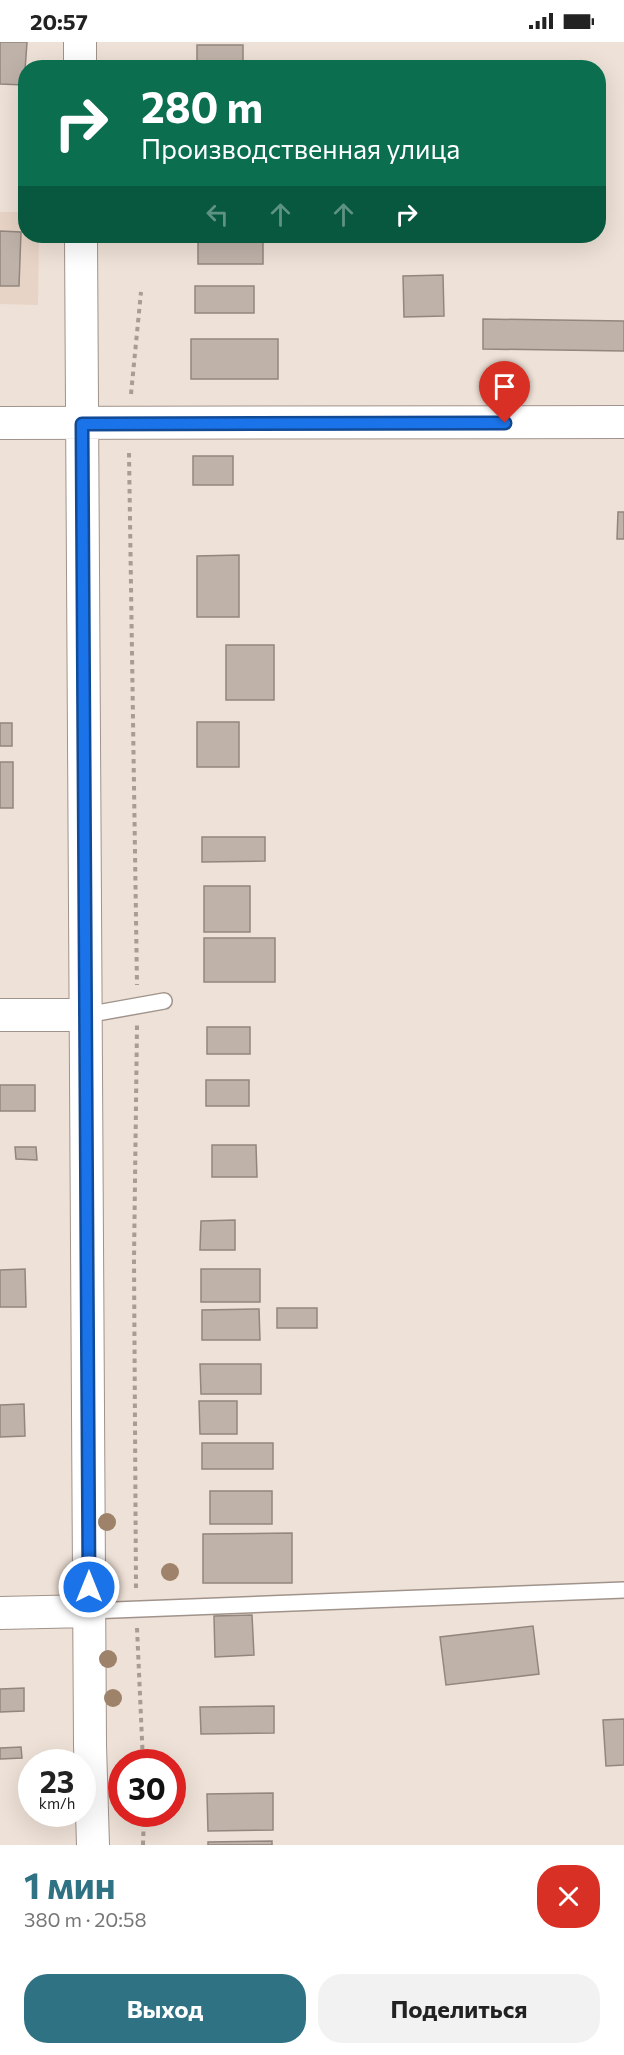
<!DOCTYPE html>
<html lang="ru">
<head>
<meta charset="utf-8">
<style>
	body { margin:0; font-family:Commissioner,sans-serif; background:#f2f2f2; color:#222; height:100vh; display:flex; flex-direction:column; font-size:22px; white-space:nowrap }
	* { box-sizing:border-box; margin:0 }
	p { font-size:20px; color:#767676 }
	.icon { flex:none; width:33px; height:33px; fill:none; stroke:currentColor; stroke-width:2; stroke-linecap:round; stroke-linejoin:round }
	.map { position:relative; height:1803px; overflow:hidden }
	.side { display:flex; flex-direction:column; background:#fff; flex:1 }
	.side>* { flex:none }
	.banner { position:absolute; left:18px; top:18px; width:588px; height:183px; border-radius:24px; box-shadow:0 6px 24px #0002; background:#0b6e4f; color:#fff; overflow:hidden }
	.speed { position:absolute; left:18px; top:1707px; display:flex; gap:12px; font-size:30px; font-weight:700; text-align:center }
	.speed>* { display:grid; place-content:center; width:78px; height:78px; border-radius:50%; background:#fff; box-shadow:0 6px 24px #0002; line-height:1 }
	.speed small { font-size:15px; font-weight:400 }
	.speed .limit { border:9px solid #d22; background:#fff; color:#111 }
	.pin { position:absolute; display:grid; place-items:center; width:51px; height:51px; color:#fff; margin:-62px -26px; border-radius:50% 50% 50% 0; rotate:-45deg; box-shadow:0 0 6px #0007 }
	.pin .icon { rotate:45deg }
	.me { position:absolute; width:66px; margin:-33px; rotate:0deg; stroke-linejoin:round; filter:drop-shadow(0 0 4px #0008) }
	.turn { display:flex; align-items:center; gap:21px; height:126px; padding:0 24px; font-size:27px }
	.turn .icon { width:78px; height:78px; stroke-width:2.5 }
	.turn b { display:block; font-size:42px; line-height:51px }
	.lanes { display:flex; align-items:center; height:57px; padding:0 24px; background:#0003; justify-content:center; gap:30px; direction:ltr }
	.lanes .off { opacity:.35 }
	.round { display:grid; place-items:center; flex:none; width:63px; height:63px; border-radius:24px; background:#f2f2f2 }
	.headline { display:flex; align-items:center; justify-content:space-between; height:102px; padding:0 24px }
	h1 { font-size:36px; font-weight:700; line-height:45px; color:#2f7283 }
	.button { display:flex; gap:12px; margin-top:auto; padding:12px 24px }
	.button a { flex:1; height:69px; border-radius:24px; background:#2f7283; color:#fff; font-size:24px; font-weight:700; line-height:69px; text-align:center }
	.button a+a { background:#f2f2f2; color:#222 }
	.status { display:flex; justify-content:space-between; align-items:center; height:42px; padding:0 30px; background:#fff; direction:ltr }
	.status svg { height:16px; fill:currentColor }
	.map>svg:first-child { display:block }
	.built { fill:#e8d4c6 }
	.building { fill:#bfb2a9; stroke:#92867e; stroke-width:1.5 }
	.lines { fill:none; stroke-linecap:round; stroke-linejoin:round }
	.service-casing { stroke:#a0938b; stroke-width:18 }
	.minor-casing { stroke:#a0938b; stroke-width:34 }
	.path { stroke:#a79d95; stroke-width:4; stroke-dasharray:4.5 4.5; stroke-linecap:butt }
	.service { stroke:#fff; stroke-width:15 }
	.minor { stroke:#fff; stroke-width:32 }
	.tree { fill:#9e826a }
	.route-casing { stroke:#114b97; stroke-width:15 }
	.route { stroke:#1a73e8; stroke-width:10 }
</style>
</head>
<body>
<div class="status"><b>20:57</b><svg viewBox="0 0 49 12"><path d="M0 12V9h3v3zM5 12V6h3v6zM10 12V3h3v9zM15 12V0h3v12zM26 1h20v11H26zM47 4h2v5h-2z"/></svg></div>
<div class="map">
<svg width="624" height="1803" viewBox="0 0 624 1803">
	<rect width="100%" height="100%" fill="#eee1d7"/>
	<!-- built -->
	<path class="built" d="M0 170H25L26 194H39L38 263 0 262Z"/>
	<!-- building -->
	<path class="building" d="M0 0H27L24 43 0 42Z
		M197 3H243V26H197Z
		M0 189 21 190 19 244H0Z
		M198 194H263V222H198Z
		M443 233 444 274 404 275 403 234Z
		M195 244H254V271H195Z
		M483 277 624 279V309L483 307Z
		M191 297H278V337H191Z
		M193 414H233V443H193Z
		M618 470H624V497H617Z
		M239 513V575H197V514Z
		M226 603H274V658H226Z
		M197 680H239V725H197Z
		M0 681H12V704H0Z
		M0 720H13V766H0Z
		M202 795H265V819L202 820Z
		M204 844H250V890H204Z
		M204 896H275V940H204Z
		M207 985H250V1012H207Z
		M206 1038H249V1064H206Z
		M0 1043H35V1069H0Z
		M212 1103H256L257 1135H212Z
		M15 1105H36L37 1118 16 1117Z
		M235 1178V1208H200L201 1179Z
		M25 1227 26 1265H0V1228Z
		M201 1227H260V1260H201Z
		M277 1266H317V1286H277Z
		M259 1267 260 1298H202V1268Z
		M200 1322H261V1352H201Z
		M199 1359H237V1392H200Z
		M24 1362 25 1394 0 1395V1363Z
		M202 1401H273V1427H202Z
		M210 1449H272V1482H210Z
		M292 1491V1541H203V1492Z
		M252 1573 254 1613 215 1615 214 1574Z
		M533 1584 539 1632 446 1643 440 1595Z
		M24 1646V1669L0 1670V1647Z
		M274 1664V1691L201 1692 200 1665Z
		M624 1677V1723L606 1724 603 1678Z
		M21 1705 22 1716 0 1717V1706Z
		M273 1751V1788L208 1789 207 1752Z
		M272 1799V1803H208V1800Z"/>
	<g class="lines">
		<!-- service casing -->
		<g class="service-casing">
			<path id="service" d="M86 973 164 959
				M89 1569 624 1548"/>
		</g>
		<!-- minor casing -->
		<g class="minor-casing">
			<path id="minor" d="M80 0V26
				M81 194 90 1703 93 1803
				M0 381 624 380
				M0 973H86
				M0 1571 89 1569"/>
		</g>
		<!-- path -->
		<path class="path" d="M131 352 141 250
			M129 411 137 943
			M136 1546 134 1218 137 983
			M137 1586 143 1720
			M143 1803 144 1772"/>
		<!-- service -->
		<use href="#service" class="service"/>
		<!-- minor -->
		<use href="#minor" class="minor"/>
	</g>
	<!-- trees -->
	<g class="tree">
		<circle cx="107" cy="1480" r="9"/>
		<circle cx="170" cy="1530" r="9"/>
		<circle cx="108" cy="1617" r="9"/>
		<circle cx="113" cy="1656" r="9"/>
	</g>
	<g class="lines">
		<!-- route casing -->
		<g class="route-casing">
			<path id="route" d="M89 1545 82 382 505 381"/>
		</g>
		<!-- route -->
		<use href="#route" class="route"/>
	</g>
</svg>
<div class="speed"><div>23<small>km/h</small></div><div class="limit">30</div></div>
<div class="pin" style="left:505px;top:381px;background:#d93025"><svg class="icon" aria-label="arrive" viewBox="0 0 24 24"><path d="M6 21V4h12l-3 4 3 4H6"/></svg></div>
<svg class="me" style="left:89px;top:1545px" viewBox="-20 -20 40 40"><circle r="17" fill="#1a73e8" stroke="#fff" stroke-width="3"/><path d="M0-11L8 9 0 5-8 9z" fill="#fff"/></svg>
<div class="banner">
<div class="turn"><svg class="icon" aria-label="right" viewBox="0 0 24 24"><path d="M7 20v-9h11M14 6l5 5-5 5"/></svg><div><b>280 m</b>Производственная улица</div></div>
<div class="lanes"><svg class="icon off" aria-label="left" viewBox="0 0 24 24"><path d="M17 20v-9H6M10 6l-5 5 5 5"/></svg><svg class="icon off" aria-label="ahead" viewBox="0 0 24 24"><path d="M12 20V5M6 11l6-6 6 6"/></svg><svg class="icon off" aria-label="ahead" viewBox="0 0 24 24"><path d="M12 20V5M6 11l6-6 6 6"/></svg><svg class="icon" aria-label="right" viewBox="0 0 24 24"><path d="M7 20v-9h11M14 6l5 5-5 5"/></svg></div>
</div>
</div>
<section class="side">
<div class="headline"><div><h1>1 мин</h1><p>380 m · 20:58</p></div><a class="round" style="background:#d93025;color:#fff"><svg class="icon" aria-label="close" viewBox="0 0 24 24"><path d="M6 6l12 12M18 6L6 18"/></svg></a></div>
<div class="button"><a>Выход</a><a>Поделиться</a></div>
</section>
</body>
</html>
